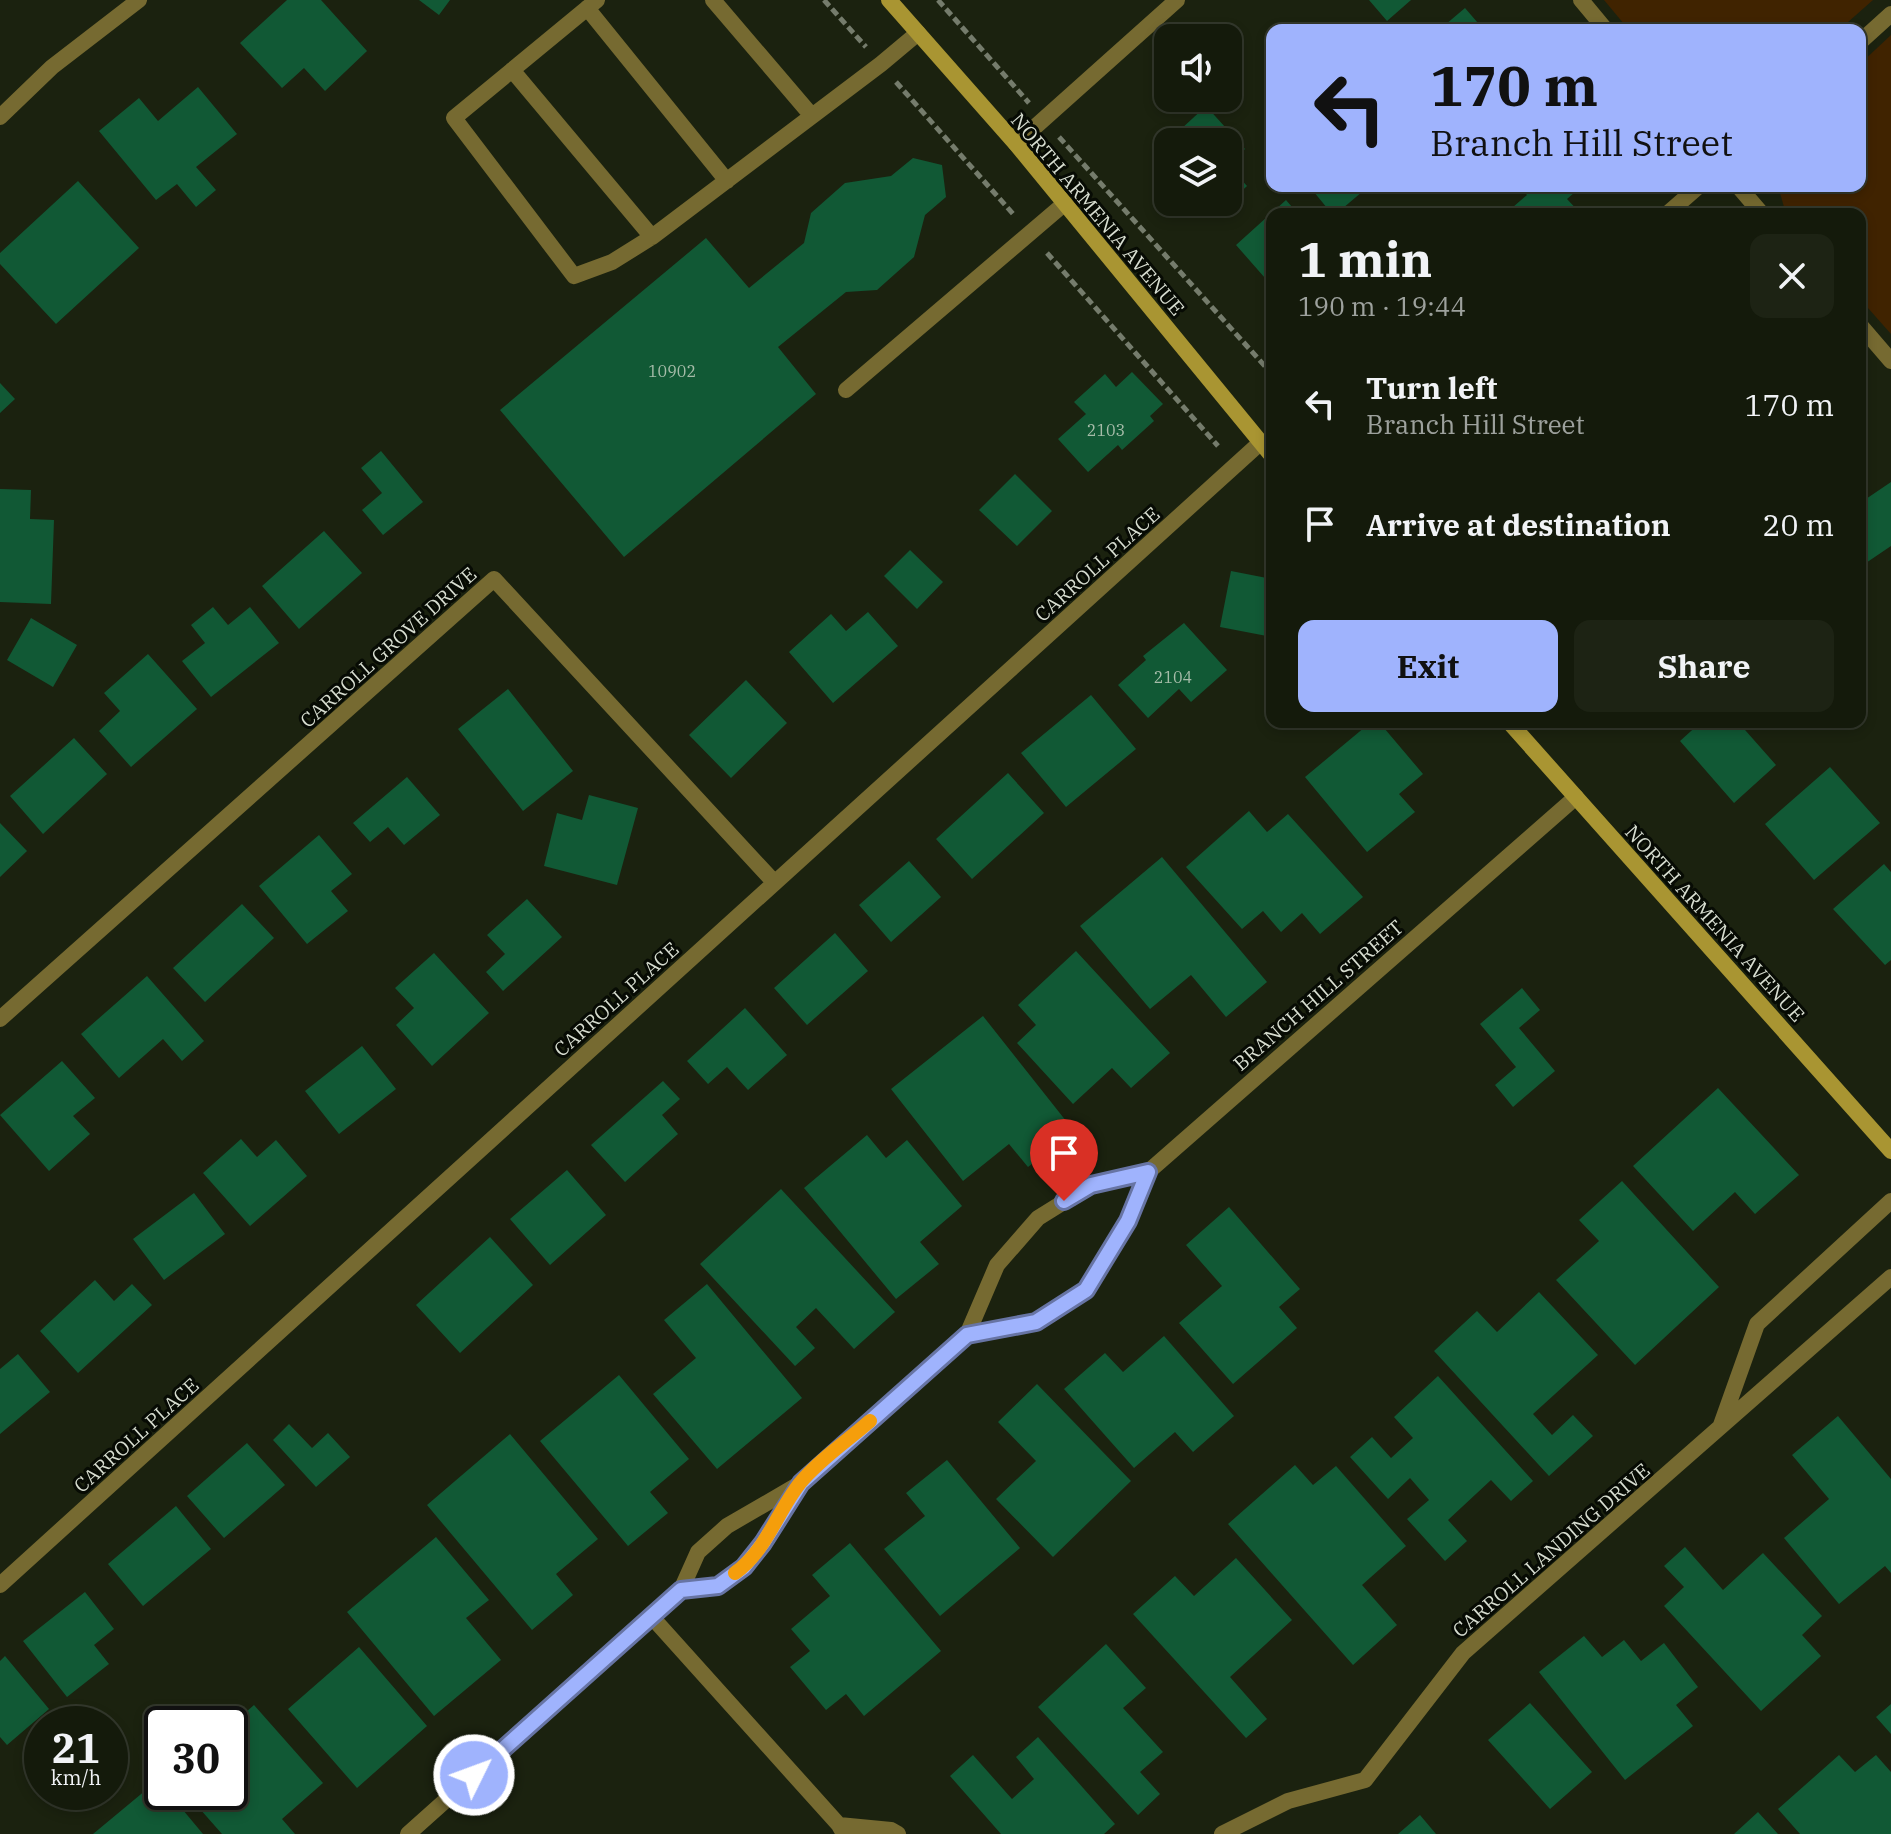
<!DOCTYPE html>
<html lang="en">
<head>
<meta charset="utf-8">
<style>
	body { margin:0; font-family:"IBM Plex Serif",serif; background:#1d2314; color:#f1f3f6; height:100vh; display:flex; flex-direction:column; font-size:30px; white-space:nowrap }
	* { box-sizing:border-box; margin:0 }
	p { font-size:26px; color:#9da19d }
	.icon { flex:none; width:44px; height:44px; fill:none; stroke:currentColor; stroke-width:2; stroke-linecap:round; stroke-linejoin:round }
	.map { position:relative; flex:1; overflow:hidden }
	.details { position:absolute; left:1266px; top:208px; width:600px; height:520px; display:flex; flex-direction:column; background:#141a0b; border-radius:16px; box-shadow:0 4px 12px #0003,0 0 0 2px #33382c }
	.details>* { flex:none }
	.banner { position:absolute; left:1266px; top:24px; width:600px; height:168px; border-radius:16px; box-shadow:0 4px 12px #0003,0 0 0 2px #33382c; background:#9fb3fd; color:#111; overflow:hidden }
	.controls { position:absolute; left:1154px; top:24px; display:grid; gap:16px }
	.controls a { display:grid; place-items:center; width:88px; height:88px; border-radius:16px; background:#141a0b; box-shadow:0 4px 12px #0003,0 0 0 2px #33382c; font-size:40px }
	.speed { position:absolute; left:24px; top:1706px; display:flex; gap:16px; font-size:40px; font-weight:700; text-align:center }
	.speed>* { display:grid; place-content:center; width:104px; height:104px; border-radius:50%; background:#141a0b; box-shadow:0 4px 12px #0003,0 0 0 2px #33382c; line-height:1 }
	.speed small { font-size:20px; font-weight:400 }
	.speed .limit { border:4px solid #111; border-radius:12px; background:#fff; color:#111 }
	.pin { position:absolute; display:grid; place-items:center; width:68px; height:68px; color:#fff; margin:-82px -34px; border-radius:50% 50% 50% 0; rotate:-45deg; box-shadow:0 0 8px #0007 }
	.pin .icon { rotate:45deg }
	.me { position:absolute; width:88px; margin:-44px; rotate:48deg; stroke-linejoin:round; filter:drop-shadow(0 0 6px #0008) }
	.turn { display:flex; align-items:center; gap:28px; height:168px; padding:0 32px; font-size:36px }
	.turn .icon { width:104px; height:104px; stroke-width:2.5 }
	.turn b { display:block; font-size:56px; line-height:68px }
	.round { display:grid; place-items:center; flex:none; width:84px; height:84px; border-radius:16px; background:#1d2314 }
	.overview { display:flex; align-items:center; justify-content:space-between; height:136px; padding:0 32px }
	h1 { font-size:48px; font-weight:800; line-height:60px }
	.cta { display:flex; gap:16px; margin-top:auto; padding:16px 32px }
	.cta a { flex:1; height:92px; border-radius:16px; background:#9fb3fd; color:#111; font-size:32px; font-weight:800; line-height:92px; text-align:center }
	.cta a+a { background:#1d2314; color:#f1f3f6 }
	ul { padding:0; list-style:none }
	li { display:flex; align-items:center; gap:24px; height:120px; padding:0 32px }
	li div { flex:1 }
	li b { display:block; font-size:30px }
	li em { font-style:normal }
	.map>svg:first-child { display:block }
	.green { fill:#402300 }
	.building { fill:#115935 }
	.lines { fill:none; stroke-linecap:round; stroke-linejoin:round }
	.path { stroke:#757c6c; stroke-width:5; stroke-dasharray:8 4; stroke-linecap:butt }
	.lane { stroke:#766a31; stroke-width:16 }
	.street { stroke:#766a31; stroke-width:16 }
	.secondary { stroke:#a99532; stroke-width:16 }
	.route-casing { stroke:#6774a4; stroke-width:20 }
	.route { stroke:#9fb3fd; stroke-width:14 }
	.slow { stroke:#f59e0b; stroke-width:14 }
	.labels { text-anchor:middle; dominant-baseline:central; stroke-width:6; stroke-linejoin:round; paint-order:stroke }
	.number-label { font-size:16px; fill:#a6bca9 }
	.street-label { font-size:20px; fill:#d7ddd0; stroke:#070b04 }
</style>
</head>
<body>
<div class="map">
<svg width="1891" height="1834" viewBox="0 0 1891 1834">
	<rect width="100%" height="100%" fill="#1b220f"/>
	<!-- green -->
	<path class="green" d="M1604 0H1873L1839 30H1629Z
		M1891 35V334L1860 299V214H1786L1778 186H1860V64Z"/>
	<!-- building -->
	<path class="building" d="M287 0H321L367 51 325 91 304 68 282 88 240 43Z
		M419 0H450L439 15Z
		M1369 0H1411L1387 21Z
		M1465 8 1484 30H1439Z
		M198 87 237 134 196 167 216 190 196 207 177 184 156 200 99 131 139 98 158 121Z
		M1206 106 1245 149 1228 164V142H1168V169L1154 154Z
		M913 158 942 165 946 197 925 215 914 257 877 290 846 292 778 347 816 394 624 557 500 410 706 238 749 288 804 243 811 213 845 183 891 176Z
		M1228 165 1247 186 1213 218 1198 202H1228Z
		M78 181 139 248 56 324 0 264V253Z
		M1309 186H1369L1336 214H1332Z
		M1519 186H1582L1567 199 1581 214H1505L1527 195Z
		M1286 200 1298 214H1272V286L1236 245Z
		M1132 372 1163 404 1150 416 1154 421 1122 450 1118 445 1088 472 1058 439 1086 414 1074 402 1105 374 1116 387Z
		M0 383 15 399 0 413Z
		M381 451 423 502 383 535 362 510 382 493 361 468Z
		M1015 474 1052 511 1017 546 979 510Z
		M1891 482V546L1860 567V503Z
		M0 489 31 490 30 519 54 520 51 604 0 602Z
		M324 531 362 573 299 629 262 586Z
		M910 550 943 582 917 609 884 576Z
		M1231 571 1272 579V637L1220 627Z
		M213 607 228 625 250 607 279 643 211 697 182 661 205 643 191 625Z
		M868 612 898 646 833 703 789 652 831 614 846 631Z
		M31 618 77 645 53 687 7 660Z
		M1184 623 1227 670 1191 702 1179 689 1148 718 1118 685 1146 660 1143 656Z
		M148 654 197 709 131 767 99 731 120 711 104 693Z
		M746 680 787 723 731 778 689 735Z
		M508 689 573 771 523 811 458 729Z
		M1091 695 1136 749 1066 807 1021 753Z
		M1371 722H1379L1423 774 1399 794 1415 812 1367 852 1305 777Z
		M1701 722H1738L1776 765 1734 803 1680 741Z
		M74 738 107 774 43 834 10 796Z
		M1830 767 1880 823 1814 880 1765 824Z
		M1008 773 1044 813 972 879 936 839Z
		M407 777 440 815 404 845 388 827 370 842 353 823Z
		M589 795 638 808 617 885 544 866 557 813 582 820Z
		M1249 811 1267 832 1288 814 1363 897 1320 934 1302 913 1281 932 1263 911 1242 929 1186 867Z
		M0 823 27 851 0 877Z
		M319 835 352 874 331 891 348 911 307 944 259 886Z
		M1162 857 1267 982 1226 1017 1191 975 1150 1009 1080 926Z
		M909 861 941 897 891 942 859 905Z
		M1884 864 1891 872V960L1885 965 1833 909Z
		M527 899 562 937 503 991 486 972 505 954 487 935Z
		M242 904 274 938 205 1002 173 968Z
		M835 933 868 971 807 1025 774 988Z
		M1076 951 1170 1053 1131 1088 1112 1068 1073 1104 1017 1043 1036 1025 1018 1005Z
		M434 953 489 1013 432 1066 396 1025 414 1008 395 988Z
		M147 976 204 1041 182 1061 163 1039 119 1078 81 1034Z
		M1522 988 1540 1010 1519 1028 1555 1071 1513 1107 1495 1085 1516 1067 1480 1024Z
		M745 1008 787 1055 748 1090 727 1067 708 1084 687 1061Z
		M983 1016 1074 1131 1028 1167 1009 1144 963 1181 891 1089Z
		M362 1046 396 1089 339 1134 305 1091Z
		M62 1061 95 1098 73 1116 90 1134 49 1171 0 1115Z
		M663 1081 680 1099 662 1115 678 1134 625 1182 591 1145Z
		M1718 1088 1799 1175 1755 1214 1735 1192 1693 1231 1633 1166Z
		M867 1135 886 1158 907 1140 962 1206 920 1242 939 1264 896 1299 804 1188Z
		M241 1139 257 1157 276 1140 307 1176 250 1226 203 1173Z
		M567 1170 606 1215 550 1265 510 1219Z
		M1622 1181 1719 1287 1635 1365 1556 1280 1599 1241 1579 1220Z
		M781 1189 895 1312 854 1349 816 1308 796 1327 815 1348 795 1366 700 1264Z
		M194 1193 225 1234 164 1280 133 1239Z
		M1229 1207 1300 1289 1279 1307 1297 1328 1233 1384 1179 1323 1222 1286 1186 1245Z
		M490 1237 533 1285 460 1353 416 1305Z
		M95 1280 114 1301 132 1284 152 1305 78 1373 40 1331Z
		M707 1284 802 1398 717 1469 653 1394 696 1358 664 1320Z
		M1539 1292 1598 1355 1533 1414 1552 1435 1573 1415 1593 1436 1549 1476 1434 1351 1477 1311 1497 1332Z
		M1164 1336 1234 1416 1193 1452 1175 1432 1134 1468 1064 1389 1105 1353 1123 1372Z
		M18 1354 50 1392 0 1434V1369Z
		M619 1375 689 1459 650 1492 668 1513 628 1546 540 1441Z
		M1438 1376 1533 1481 1511 1501 1491 1480 1448 1520 1467 1541 1445 1561 1407 1519 1429 1500 1410 1478 1388 1499 1350 1457 1372 1437 1391 1458 1413 1438 1394 1417Z
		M1037 1384 1131 1481 1053 1557 996 1499 1036 1461 998 1422Z
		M1838 1416 1891 1479V1573L1885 1566 1839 1604 1784 1538 1829 1499 1792 1455Z
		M289 1424 312 1448 328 1433 350 1457 316 1487 273 1440Z
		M510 1434 598 1539 556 1574 573 1595 532 1630 427 1505Z
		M247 1443 285 1485 224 1538 187 1496Z
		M947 1460 1020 1548 940 1616 884 1549 925 1516 906 1493Z
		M1295 1465 1313 1485 1336 1466 1406 1546 1362 1585 1397 1625 1353 1665 1228 1524Z
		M176 1506 211 1549 143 1606 108 1564Z
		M436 1537 489 1600 466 1618 501 1660 434 1716 347 1612Z
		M850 1543 941 1651 864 1716 846 1694 826 1710 790 1667 810 1651 791 1629 830 1596 812 1575Z
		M1685 1547 1723 1590 1763 1553 1822 1616 1802 1635 1821 1656 1761 1711 1664 1606 1684 1587 1664 1566Z
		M1236 1558 1292 1620 1230 1677 1267 1719 1246 1738 1133 1614 1175 1576 1194 1596Z
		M85 1592 114 1629 94 1645 109 1664 67 1697 23 1641Z
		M1584 1636 1602 1657 1624 1640 1641 1661 1664 1643 1698 1687 1676 1705 1693 1726 1625 1780 1539 1672Z
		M1106 1644 1146 1688 1123 1708 1163 1752 1140 1772 1160 1794 1138 1815 1038 1707Z
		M359 1647 427 1726 357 1788 288 1709Z
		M5 1656 49 1709 7 1745 0 1737V1661Z
		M1530 1703 1592 1772 1550 1809 1488 1740Z
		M1891 1704V1734L1876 1717Z
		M254 1705 323 1783 282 1819 295 1834H222L185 1792H230V1726Z
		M1038 1737 1115 1824 1104 1834H1001L950 1776 973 1755 1012 1799 1034 1779 1016 1757Z
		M1839 1755 1855 1772 1876 1755 1891 1772V1834H1800L1778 1809Z
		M158 1780 162 1785V1792H168L203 1834H93Z
		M1758 1812 1778 1834H1734Z
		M1420 1815 1436 1834H1398Z"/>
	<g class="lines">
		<!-- path -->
		<path class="path" d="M824 0 866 47
			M938 0 1029 103
			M896 82 1014 215
			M1059 137 1272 374
			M1047 253 1218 446"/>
		<!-- lane -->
		<path class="lane" d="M597 0 454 118 574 276 612 262 652 237 881 64 918 33
			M713 0 812 116
			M587 8 727 181
			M512 70 652 237
			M846 390 1064 204"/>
		<!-- street -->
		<path class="street" d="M1581 0 1606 30
			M1860 42 1891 14
			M0 117 52 67 139 0
			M1016 144 1177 0
			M1738 186 1762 214
			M1667 214 1699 186
			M1860 325 1891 361
			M0 1019 494 579 774 882
			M967 1335 1036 1322 1086 1290 1128 1221 1148 1172 1576 797
			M1721 1425 1757 1324 1891 1201
			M801 1483 967 1335 997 1265 1038 1218 1091 1185 1148 1172
			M0 1585 1260 443
			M651 1616 839 1825 844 1834
			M839 1825 891 1830 898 1834
			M408 1834 681 1590 698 1552 727 1526 801 1483C781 1515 755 1570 719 1585 708 1590 692 1589 681 1590
			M1222 1834 1288 1801 1365 1780 1463 1653 1891 1277"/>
		<!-- secondary -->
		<path class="secondary" d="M889 0 1016 144 1272 456
			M1509 722 1891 1151"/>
	</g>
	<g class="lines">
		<!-- route casing -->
		<g class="route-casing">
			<path id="route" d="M474 1775 681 1590 718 1586 744 1567 763 1543 801 1483 967 1335 1036 1322 1086 1290 1128 1221 1148 1172 1091 1185 1064 1201"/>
		</g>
		<!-- route -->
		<use href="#route" class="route"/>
		<!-- slow -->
		<path class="slow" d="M735 1573C766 1551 777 1512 800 1483 819 1460 847 1441 870 1421"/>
	</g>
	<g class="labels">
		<!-- number labels -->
		<g class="number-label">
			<text x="672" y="371">10902</text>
			<text x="1106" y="430">2103</text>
			<text x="1173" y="677">2104</text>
		</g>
		<!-- street labels -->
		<g class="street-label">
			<text transform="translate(1098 214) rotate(50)">NORTH ARMENIA AVENUE</text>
			<text transform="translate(1097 564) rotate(-42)">CARROLL PLACE</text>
			<text transform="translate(388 647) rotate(-42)">CARROLL GROVE DRIVE</text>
			<text transform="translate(1715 923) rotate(48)">NORTH ARMENIA AVENUE</text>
			<text transform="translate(1318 995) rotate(-41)">BRANCH HILL STREET</text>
			<text transform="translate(616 999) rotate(-42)">CARROLL PLACE</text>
			<text transform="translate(136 1435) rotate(-42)">CARROLL PLACE</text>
			<text transform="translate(1551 1550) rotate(-41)">CARROLL LANDING DRIVE</text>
		</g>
	</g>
</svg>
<div class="controls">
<a><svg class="icon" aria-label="sound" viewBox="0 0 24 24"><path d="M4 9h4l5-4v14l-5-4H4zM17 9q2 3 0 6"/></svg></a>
<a><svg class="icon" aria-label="layers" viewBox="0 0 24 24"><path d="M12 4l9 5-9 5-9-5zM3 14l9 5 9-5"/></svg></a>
</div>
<div class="speed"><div>21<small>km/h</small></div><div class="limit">30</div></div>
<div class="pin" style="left:1064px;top:1201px;background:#d93025"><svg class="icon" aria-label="arrive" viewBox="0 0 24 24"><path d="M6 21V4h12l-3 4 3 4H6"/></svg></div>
<svg class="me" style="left:474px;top:1775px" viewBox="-20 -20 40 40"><circle r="17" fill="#9fb3fd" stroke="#fff" stroke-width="3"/><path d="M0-11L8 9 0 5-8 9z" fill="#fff"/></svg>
<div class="banner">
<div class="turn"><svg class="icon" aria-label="left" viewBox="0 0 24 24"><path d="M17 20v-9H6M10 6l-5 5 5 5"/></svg><div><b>170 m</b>Branch Hill Street</div></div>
</div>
<section class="details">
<div class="overview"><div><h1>1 min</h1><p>190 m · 19:44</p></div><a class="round"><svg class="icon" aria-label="close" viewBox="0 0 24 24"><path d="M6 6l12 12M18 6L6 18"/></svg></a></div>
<ul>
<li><svg class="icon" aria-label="left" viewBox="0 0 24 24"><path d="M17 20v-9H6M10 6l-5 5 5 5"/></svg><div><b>Turn left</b><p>Branch Hill Street</p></div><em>170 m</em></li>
<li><svg class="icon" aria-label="arrive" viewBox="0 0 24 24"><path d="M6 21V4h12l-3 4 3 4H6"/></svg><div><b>Arrive at destination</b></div><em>20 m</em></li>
</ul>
<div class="cta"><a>Exit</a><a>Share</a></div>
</section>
</div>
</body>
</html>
